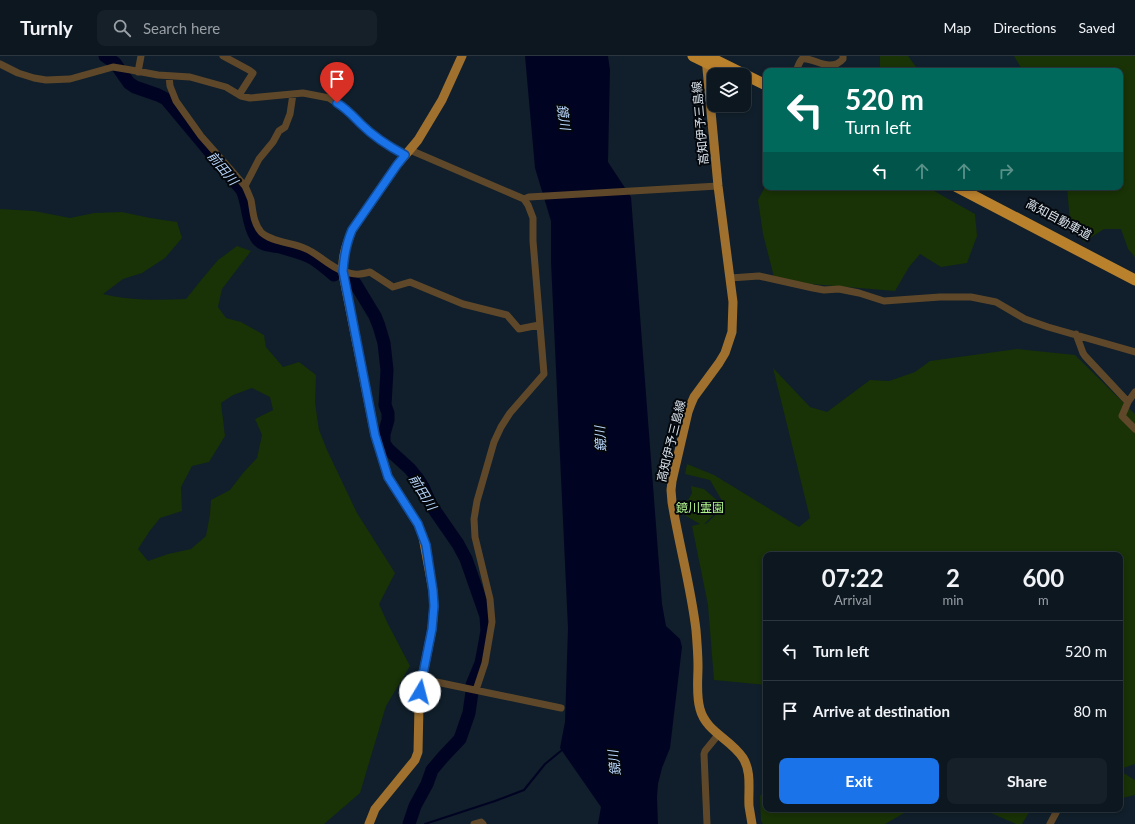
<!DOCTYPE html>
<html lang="en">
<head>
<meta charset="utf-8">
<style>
	body { margin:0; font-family:Lato,"Noto Sans JP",sans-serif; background:#152029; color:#f1f3f6; height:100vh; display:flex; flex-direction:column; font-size:15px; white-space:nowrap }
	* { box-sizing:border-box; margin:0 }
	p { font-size:13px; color:#9a9fa5 }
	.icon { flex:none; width:22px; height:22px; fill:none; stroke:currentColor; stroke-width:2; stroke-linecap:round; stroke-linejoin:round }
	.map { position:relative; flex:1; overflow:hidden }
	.drawer { position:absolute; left:763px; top:496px; width:360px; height:260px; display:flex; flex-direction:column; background:#0c1720; border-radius:8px; box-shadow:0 2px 6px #0003,0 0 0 1px #2c363e }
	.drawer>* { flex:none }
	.hud { position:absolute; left:763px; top:12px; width:360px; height:122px; border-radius:8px; box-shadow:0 2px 6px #0003,0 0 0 1px #2c363e; background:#00695c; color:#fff; overflow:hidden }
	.tools { position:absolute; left:707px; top:12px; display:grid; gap:8px }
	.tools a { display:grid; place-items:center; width:44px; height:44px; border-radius:8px; background:#0c1720; box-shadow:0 2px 6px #0003,0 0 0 1px #2c363e; font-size:20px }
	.pin { position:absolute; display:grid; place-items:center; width:34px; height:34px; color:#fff; margin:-41px -17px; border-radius:50% 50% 50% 0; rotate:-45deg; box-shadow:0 0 4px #0007 }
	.pin .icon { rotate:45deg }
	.me { position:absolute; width:44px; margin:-22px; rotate:8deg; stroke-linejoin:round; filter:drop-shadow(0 0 3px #0008) }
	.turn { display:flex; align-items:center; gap:14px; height:84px; padding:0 16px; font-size:18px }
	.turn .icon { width:52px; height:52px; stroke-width:2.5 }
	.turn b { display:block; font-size:28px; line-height:34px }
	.lanes { display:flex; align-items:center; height:38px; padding:0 16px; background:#0003; justify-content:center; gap:20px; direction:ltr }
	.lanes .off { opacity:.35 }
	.eta { display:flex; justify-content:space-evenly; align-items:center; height:68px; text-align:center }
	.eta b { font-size:24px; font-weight:700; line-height:28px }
	.primary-button { display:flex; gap:8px; margin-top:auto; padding:8px 16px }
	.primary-button a { flex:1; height:46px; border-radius:8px; background:#1a73e8; color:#fff; font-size:16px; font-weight:700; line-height:46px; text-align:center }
	.primary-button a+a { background:#152029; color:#f1f3f6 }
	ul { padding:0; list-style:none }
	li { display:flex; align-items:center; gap:12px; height:60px; padding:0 16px; border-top:1px solid #2c363e }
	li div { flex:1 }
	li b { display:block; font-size:15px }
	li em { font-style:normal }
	header { display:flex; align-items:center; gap:24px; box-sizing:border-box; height:56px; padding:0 20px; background:#0c1720; border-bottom:1px solid #2c363e }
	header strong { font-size:19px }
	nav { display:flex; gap:22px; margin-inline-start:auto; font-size:14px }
	.search { width:280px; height:36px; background:#152029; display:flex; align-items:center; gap:10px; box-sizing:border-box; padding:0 14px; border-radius:8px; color:#9a9fa5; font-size:15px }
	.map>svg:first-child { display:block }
	.green { fill:#193206; fill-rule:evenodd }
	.water { fill:#000422 }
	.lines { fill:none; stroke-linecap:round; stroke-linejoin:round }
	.stream { stroke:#000422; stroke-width:2 }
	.river { stroke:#000422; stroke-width:13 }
	.minor { stroke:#5f482a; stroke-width:7 }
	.major { stroke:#a0712e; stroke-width:9 }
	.highway { stroke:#ba812d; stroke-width:11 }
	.highway-bridge { stroke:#ba812d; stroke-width:11 }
	.route-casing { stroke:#114b97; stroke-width:10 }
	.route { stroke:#1a73e8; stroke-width:7 }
	.labels { text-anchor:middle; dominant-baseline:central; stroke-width:4; stroke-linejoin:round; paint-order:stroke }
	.street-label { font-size:12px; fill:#d9e2eb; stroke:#04080d }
	.park-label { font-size:12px; fill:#b2f48c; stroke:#04080d }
	.water-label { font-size:13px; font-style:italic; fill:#b8d5fa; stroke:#04080d }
</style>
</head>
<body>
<header>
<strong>Turnly</strong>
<div class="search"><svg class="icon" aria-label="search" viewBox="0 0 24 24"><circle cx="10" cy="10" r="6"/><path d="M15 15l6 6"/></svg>Search here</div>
<nav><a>Map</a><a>Directions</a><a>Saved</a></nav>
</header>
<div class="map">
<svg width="1135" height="768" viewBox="0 0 1135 768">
	<rect width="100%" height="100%" fill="#101f2b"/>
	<!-- green -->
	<path class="green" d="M880 0H908L919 15H878L880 10Z
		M1014 0H1135V201L1128 193 1121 173H1104L1084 186 1070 166 1067 131H1120V15H1023Z
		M766 129V131H927L975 158 977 180 967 207 941 211 920 198 909 211 895 235 775 225 763 178 758 144Z
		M0 153 34 155 70 162 94 157 122 156 150 162 177 166 182 182 165 202 142 217 123 223 103 238C130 245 159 244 186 243L202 223 218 204 237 190 251 195 222 233 218 251 226 262 241 266 264 279 266 291 283 311 299 306 316 319 315 347 319 374 327 394 357 457 395 517 379 548 388 568 410 610 386 650 360 737 324 768H0ZM252 332 270 341 273 354 255 363 262 379 257 402 243 417 230 434 211 444 210 458 206 480 191 493 168 498 148 505 138 493 149 476 160 462 182 455 181 431 192 410 209 406 225 380 221 347 233 339Z
		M1017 293 1075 299 1135 358V708L1120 713V499H766V629L714 624 708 549 692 470 700 468 681 457 692 437 691 430 704 433 720 447 721 452 704 468 707 467 725 450 710 424 685 418 687 408 714 419 799 471 810 462 773 312 810 351 827 356 870 324 889 325 915 316 930 305Z
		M1120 715 1135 724V739L1122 742 1120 740Z
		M766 733V753H911L885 768H763L761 765 760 740Z
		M982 753H1031L1022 768H1016Z"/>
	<!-- water -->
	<path class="water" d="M525 0H608L610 14 608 106 631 141 662 548 666 570 680 583 682 591 670 692 662 712 658 728 657 741 658 768H598L601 751 560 692 565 666 568 572 551 206V165L535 112Z"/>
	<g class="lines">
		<!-- stream -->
		<path class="stream" d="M425 768 495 745 524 734 545 708 562 694"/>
		<!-- river -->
		<path class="river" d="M105 0 115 7 129 27 135 31 158 39 166 43 242 134C249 149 247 167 256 181 261 190 270 189 280 191 290 194 303 197 312 202 320 207 327 213 334 219
			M350 224 355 227 375 260 379 270 384 287 387 314 385 349 388 357V364L384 378V387L388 393 410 413 418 423 423 431 431 449 458 488 466 503 486 560 487 575 483 597 481 607 472 629
			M409 768 415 750 427 728 432 714 443 701 460 683 469 657 472 636"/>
		<!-- minor -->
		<path class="minor" d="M223 0 249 14 253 17 239 39
			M0 8 18 17 34 22 46 24 70 23 113 11 131 14 158 19 190 21 226 31 241 40 250 42 303 37 329 42 346 53 362 69 377 81 405 99
			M796 15C798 11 799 6 802 3 812 0 830 18 843 3V0
			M138 16 141 0
			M169 20 170 30 176 45 201 80 245 130C247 134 249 139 251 144 253 154 253 167 261 176 269 185 292 187 304 192 318 197 328 210 343 215 355 219 358 219 370 216L393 231 410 226 463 248 507 259 519 273 539 269
			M410 94 524 143 528 149 533 162V185L544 318 510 357 501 371 494 386 477 445 474 463 475 481 490 543 492 566 485 607 476 634
			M245 130 259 103 273 86 279 75 285 71 290 58 293 38
			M524 143 529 141 718 130
			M730 222 759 220 813 232 824 234 839 233 859 237 884 245 940 241H971L996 246 1025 263 1048 271 1135 296
			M1076 278 1083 297 1085 300 1128 346
			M1135 336 1128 346 1122 360 1135 373
			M422 623 561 652
			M474 768 481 766 483 768
			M707 768 704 698 705 695 718 679
			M1050 768 1058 753"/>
		<!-- major -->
		<path class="major" d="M706 2 718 130 733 246 732 276 725 297 719 307 694 341 691 348 688 356 672 425 671 434 672 446C679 489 691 531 696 574 697 586 698 598 698 610 698 624 696 639 700 653 706 676 731 683 743 702 752 716 748 735 749 750 750 756 751 762 752 768
			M369 768 375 753 415 704 418 696 419 650 422 623 432 573 434 550 433 535 423 481 418 468 388 421 383 405 375 379 346 233C345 227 343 221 343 214 342 200 347 187 352 174L397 109 418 84 442 44 462 0"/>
		<!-- highway -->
		<path class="highway" d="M707 0 766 29
			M957 131 1135 224"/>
		<!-- highway-bridge -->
		<path class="highway-bridge" d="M693 0 732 19"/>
	</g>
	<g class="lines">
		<!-- route casing -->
		<g class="route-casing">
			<path id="route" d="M337 47C347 53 353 60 361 68 373 80 390 91 405 99L397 109 352 174C346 188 344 200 343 215L375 379 388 421 418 468 426 489 433 535 434 550 432 573 422 623 420 636"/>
		</g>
		<!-- route -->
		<use href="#route" class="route"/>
	</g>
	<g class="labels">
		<!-- street labels -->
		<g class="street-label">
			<text transform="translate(700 67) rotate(-95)">高知伊予三島線</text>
			<text transform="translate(1059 163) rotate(28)">高知自動車道</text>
			<text transform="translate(671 385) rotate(-76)">高知伊予三島線</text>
		</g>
		<!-- park labels -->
		<g class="park-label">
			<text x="700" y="451">鏡川霊園</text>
		</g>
		<!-- water labels -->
		<g class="water-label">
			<text transform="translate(564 61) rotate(81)">鏡川</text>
			<text transform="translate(223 112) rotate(50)">前田川</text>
			<text transform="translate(600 383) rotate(-93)">鏡川</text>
			<text transform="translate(423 436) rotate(58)">前田川</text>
			<text transform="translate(614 707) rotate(-97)">鏡川</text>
		</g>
	</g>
</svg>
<div class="tools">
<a><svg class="icon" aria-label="layers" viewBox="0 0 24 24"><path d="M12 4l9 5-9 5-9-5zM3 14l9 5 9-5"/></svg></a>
</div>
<div class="pin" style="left:337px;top:47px;background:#d93025"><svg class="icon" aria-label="arrive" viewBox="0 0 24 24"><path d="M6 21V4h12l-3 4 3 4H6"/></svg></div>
<svg class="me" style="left:420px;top:636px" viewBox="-20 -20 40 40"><circle r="19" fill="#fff"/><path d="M0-13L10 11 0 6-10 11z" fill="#1a73e8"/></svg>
<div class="hud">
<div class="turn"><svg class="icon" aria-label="left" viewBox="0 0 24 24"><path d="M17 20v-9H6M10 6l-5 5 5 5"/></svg><div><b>520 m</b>Turn left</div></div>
<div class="lanes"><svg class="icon" aria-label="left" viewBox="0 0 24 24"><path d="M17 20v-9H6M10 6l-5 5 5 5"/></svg><svg class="icon off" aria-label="ahead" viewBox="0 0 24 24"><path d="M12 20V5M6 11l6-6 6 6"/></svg><svg class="icon off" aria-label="ahead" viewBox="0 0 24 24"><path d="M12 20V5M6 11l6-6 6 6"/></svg><svg class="icon off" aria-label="right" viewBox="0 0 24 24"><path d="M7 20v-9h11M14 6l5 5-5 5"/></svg></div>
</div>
<section class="drawer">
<div class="eta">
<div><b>07:22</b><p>Arrival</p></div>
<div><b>2</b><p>min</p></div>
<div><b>600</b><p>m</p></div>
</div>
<ul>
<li><svg class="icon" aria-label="left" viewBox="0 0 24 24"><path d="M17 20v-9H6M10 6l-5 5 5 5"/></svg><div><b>Turn left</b></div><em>520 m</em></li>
<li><svg class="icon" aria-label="arrive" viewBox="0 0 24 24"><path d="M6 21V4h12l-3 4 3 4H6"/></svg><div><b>Arrive at destination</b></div><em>80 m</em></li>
</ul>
<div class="primary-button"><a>Exit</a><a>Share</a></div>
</section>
</div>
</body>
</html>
